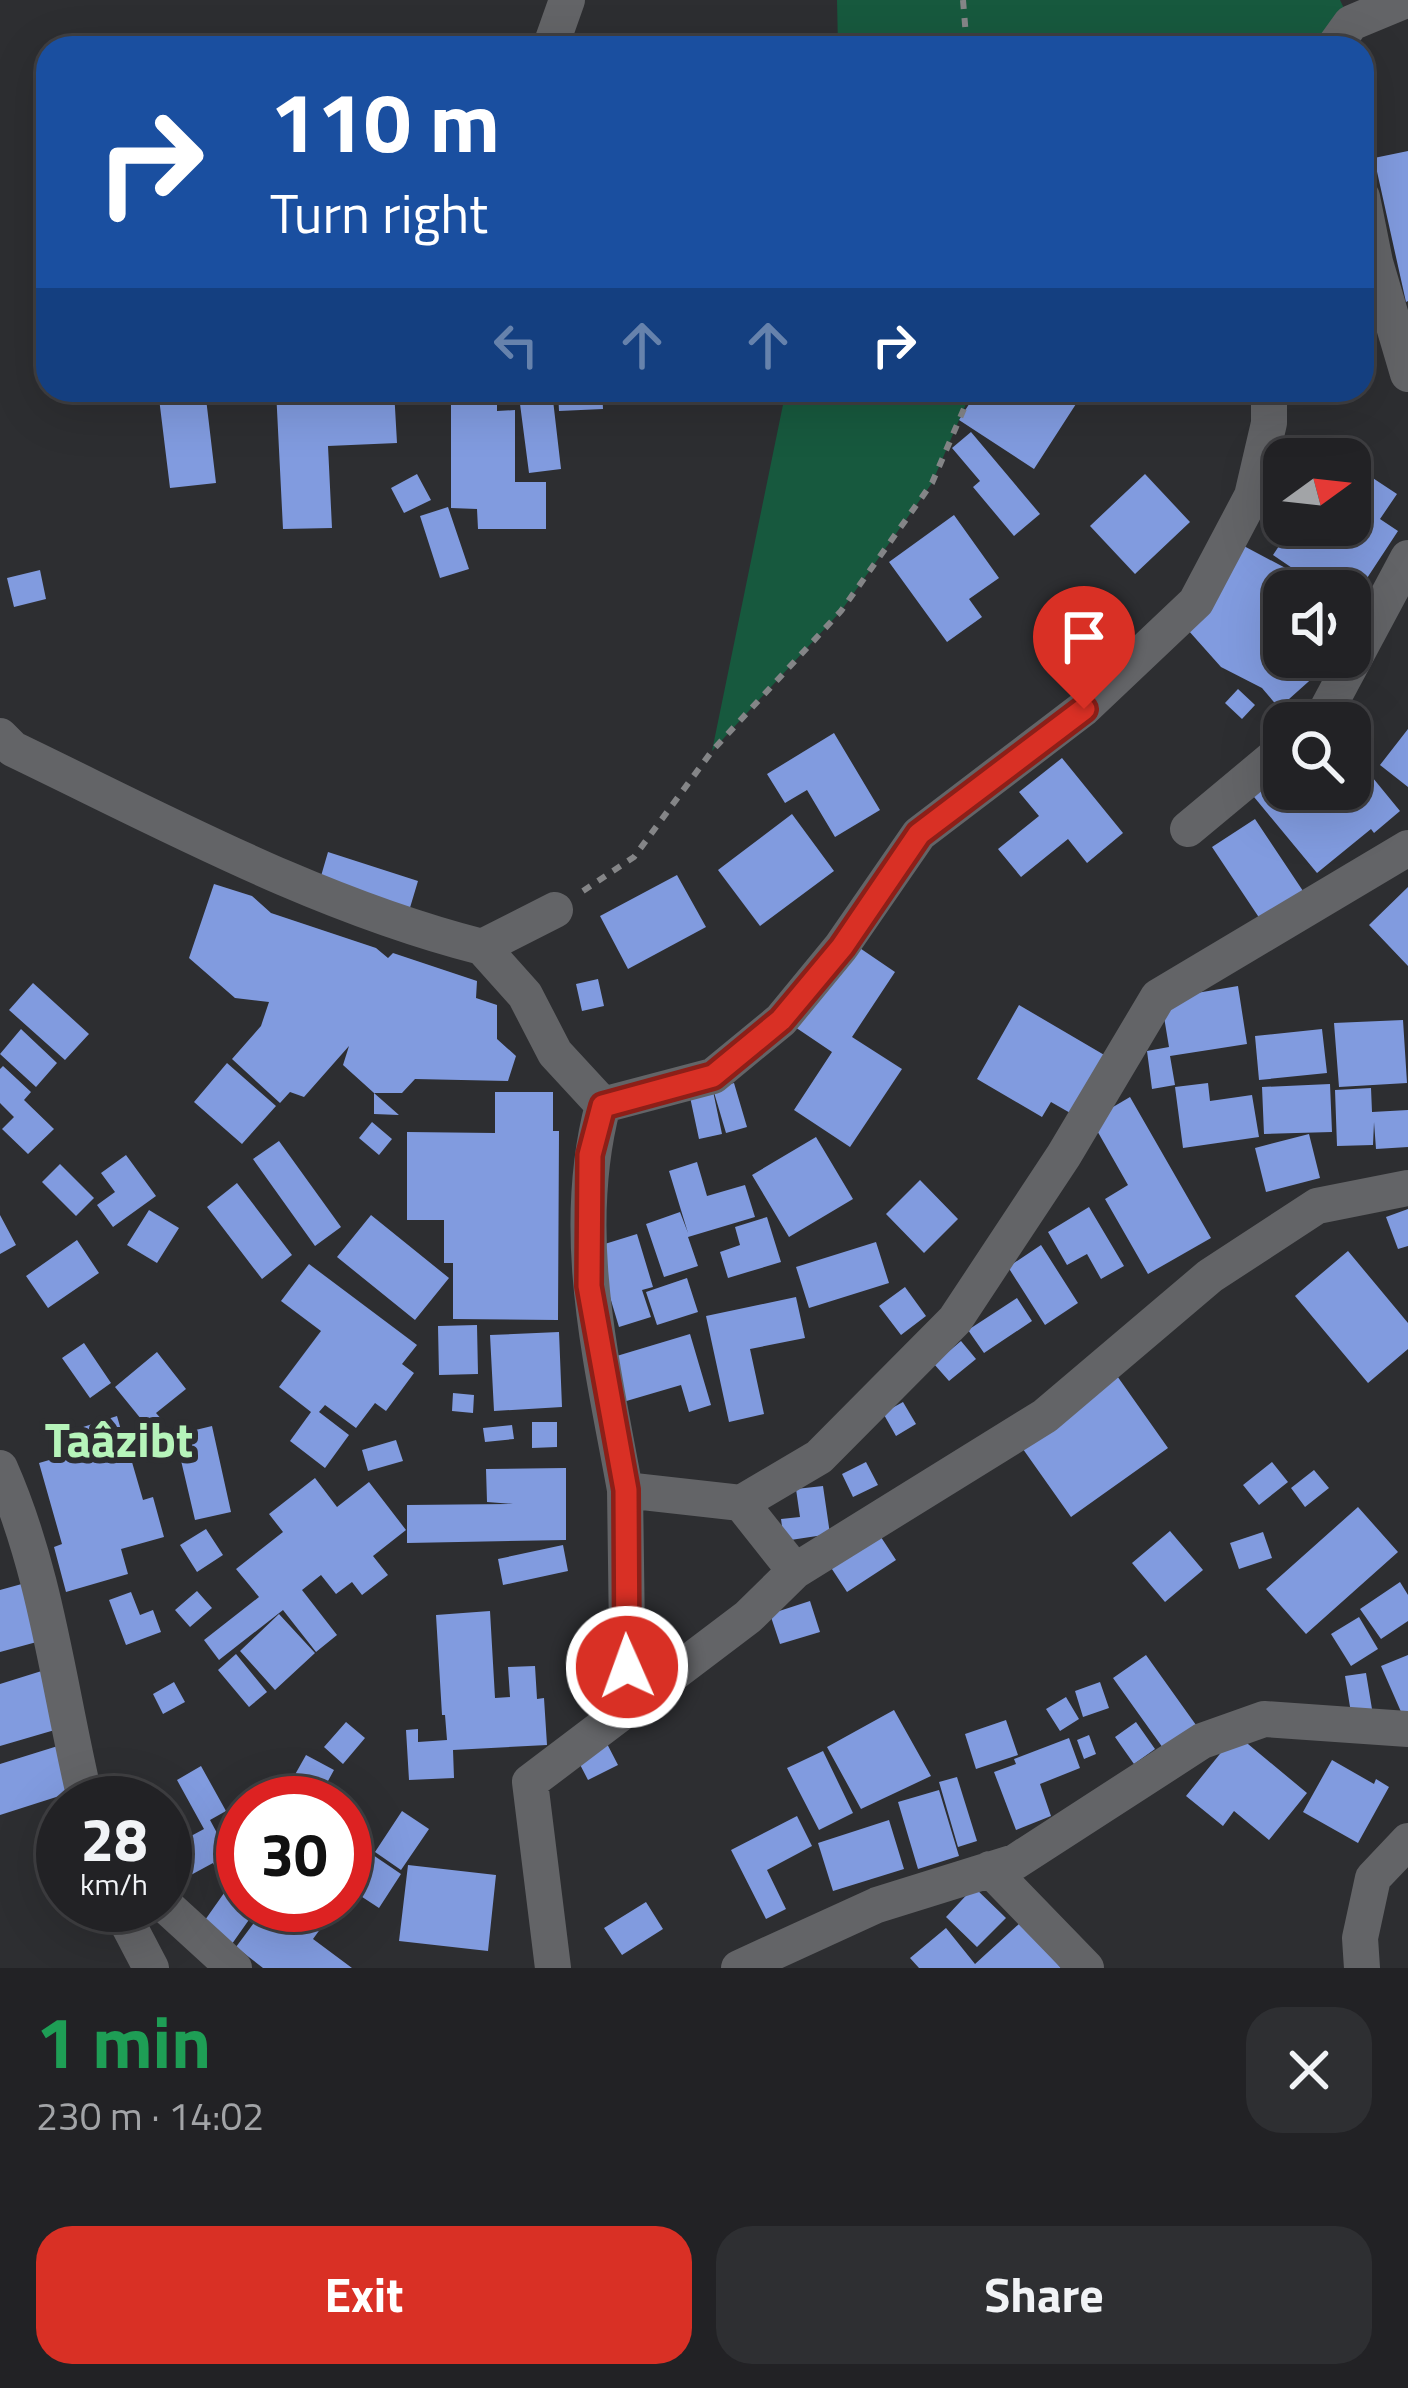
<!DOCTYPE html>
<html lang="en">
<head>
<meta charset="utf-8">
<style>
	body { margin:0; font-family:"Titillium Web",sans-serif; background:#2e2f32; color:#f1f3f6; height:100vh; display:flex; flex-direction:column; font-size:45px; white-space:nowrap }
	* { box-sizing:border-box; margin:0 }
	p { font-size:39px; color:#a2a4a7 }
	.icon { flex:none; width:66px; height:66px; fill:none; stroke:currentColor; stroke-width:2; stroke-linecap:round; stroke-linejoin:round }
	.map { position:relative; height:1968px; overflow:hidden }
	.side { display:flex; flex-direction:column; background:#222225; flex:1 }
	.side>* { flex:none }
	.banner { position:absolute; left:36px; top:36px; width:1338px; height:366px; border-radius:36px; box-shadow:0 12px 48px #0002,0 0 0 3px #3f3f42; background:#1a4fa0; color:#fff; overflow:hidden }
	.needle { width:78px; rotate:75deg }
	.tools { position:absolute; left:1263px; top:438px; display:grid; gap:24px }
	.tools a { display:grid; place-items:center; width:108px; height:108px; border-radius:24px; background:#222225; box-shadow:0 12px 48px #0002,0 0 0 3px #3f3f42; font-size:60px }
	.speed { position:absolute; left:36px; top:1776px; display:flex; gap:24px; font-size:60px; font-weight:700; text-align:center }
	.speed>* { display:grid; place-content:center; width:156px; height:156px; border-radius:50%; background:#222225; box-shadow:0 12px 48px #0002,0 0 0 3px #3f3f42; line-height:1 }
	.speed small { font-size:30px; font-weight:400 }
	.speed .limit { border:18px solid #d22; background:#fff; color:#111 }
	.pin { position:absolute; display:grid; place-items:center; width:102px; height:102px; color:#fff; margin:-123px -51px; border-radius:50% 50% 50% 0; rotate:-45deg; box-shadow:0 0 12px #0007 }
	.pin .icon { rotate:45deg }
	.me { position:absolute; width:132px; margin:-66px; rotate:358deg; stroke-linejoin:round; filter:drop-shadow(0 0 9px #0008) }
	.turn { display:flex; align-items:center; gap:42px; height:252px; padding:0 36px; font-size:54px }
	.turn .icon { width:156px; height:156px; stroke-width:2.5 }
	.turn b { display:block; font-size:84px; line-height:102px }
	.lanes { display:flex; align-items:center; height:114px; padding:0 36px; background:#0003; justify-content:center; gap:60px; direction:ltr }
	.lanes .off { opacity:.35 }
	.round { display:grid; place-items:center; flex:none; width:126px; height:126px; border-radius:36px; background:#2e2f32 }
	.overview { display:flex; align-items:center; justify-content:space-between; height:204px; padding:0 36px }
	h1 { font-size:72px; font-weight:700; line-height:90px; color:#1e9e55 }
	.action { display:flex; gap:24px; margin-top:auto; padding:24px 36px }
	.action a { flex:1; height:138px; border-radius:36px; background:#d93025; color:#fff; font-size:48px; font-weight:700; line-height:138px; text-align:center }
	.action a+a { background:#2e2f32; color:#f1f3f6 }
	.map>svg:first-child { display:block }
	.green { fill:#17593e }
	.building { fill:#819bdf }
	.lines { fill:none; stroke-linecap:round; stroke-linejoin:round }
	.path { stroke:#848587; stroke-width:6; stroke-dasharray:9 9; stroke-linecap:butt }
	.minor { stroke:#636467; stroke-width:36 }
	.route-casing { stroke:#8d1f18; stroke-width:30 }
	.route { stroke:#d93025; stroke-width:21 }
	.labels { text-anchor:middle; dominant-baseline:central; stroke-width:12; stroke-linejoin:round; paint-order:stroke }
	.neighbourhood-label { font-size:48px; font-weight:bold; fill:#b6f4ba; stroke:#2d2e31 }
</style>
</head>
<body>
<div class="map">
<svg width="1408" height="1968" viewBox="0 0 1408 1968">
	<rect width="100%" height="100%" fill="#2d2e31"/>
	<!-- green -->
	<path class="green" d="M837 0H1340L1351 23 1333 48H838Z
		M786 390H972L932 483 841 611 712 751Z"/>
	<!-- building -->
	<path class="building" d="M1408 151V301L1406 302 1374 158Z
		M158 390H205L216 483 170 488Z
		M276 390H394L397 443 328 446 332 528 283 529Z
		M451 390H497V411L515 410V482H546V529H478L477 509 451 508Z
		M558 390H602L603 409 559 411Z
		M978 390H1085L1034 469 959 420Z
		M553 400 561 469 529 473 520 404Z
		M971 432 1040 514 1014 536 973 487 980 481 952 448Z
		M1350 463 1397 494 1380 519 1398 531 1350 604V591H1326L1273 555 1293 525H1350Z
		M417 474 431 500 404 513 391 488Z
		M1145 474 1190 522 1135 574 1090 526Z
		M448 507 469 569 440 578 420 516Z
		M954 515 999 578 969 599 982 617 947 642 889 562Z
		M1242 545 1293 572 1305 585 1302 591H1284V657H1336L1279 708 1262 688 1221 667 1188 630Z
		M40 570 46 599 14 607 7 578Z
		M1238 689 1255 705 1242 719 1225 703Z
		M1408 729V787L1380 765Z
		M834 733 880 810 835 837 807 790 785 803 767 774Z
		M1350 750 1400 811 1374 833 1371 829 1317 873 1245 786 1284 753V789H1350Z
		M1062 758 1123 833 1087 863 1068 839 1021 877 998 849 1039 816 1019 792Z
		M792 814 834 871 760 926 718 870Z
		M1255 819 1303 891 1260 919 1212 847Z
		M328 852 418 881 409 911 319 883Z
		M677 875 706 927 628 969 600 916Z
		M214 884 252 896 271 913 376 948 388 958 393 953 477 981 476 998 497 1005V1039L516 1056 508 1081 415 1079 402 1093H374L399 1115 374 1114V1093L343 1065 349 1046 304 1097 290 1092 280 1103 232 1059 261 1026 269 1002 235 998 189 958Z
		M1408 887V966L1369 925Z
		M848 940 895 972 852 1037 902 1069 850 1147 794 1110 832 1052 792 1025Z
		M598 979 604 1006 582 1011 576 984Z
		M33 983 89 1034 65 1060 9 1010Z
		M1238 986 1247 1044 1170 1056 1175 1085 1152 1089 1147 1051 1169 1047 1161 999Z
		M1019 1005 1106 1056 1072 1114 1051 1102 1042 1117 977 1079Z
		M1403 1020 1407 1083 1339 1087 1334 1023Z
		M21 1029 57 1063 36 1087 0 1054Z
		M1322 1029 1327 1073 1259 1080 1255 1036Z
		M227 1063 276 1106 242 1144 194 1102Z
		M3 1066 31 1092 24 1100 54 1129 28 1154 2 1129 14 1117 0 1103V1069Z
		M734 1083 747 1127 726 1133 713 1089Z
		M1208 1083 1210 1101 1252 1095 1259 1137 1183 1148 1175 1087Z
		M1330 1084 1332 1132 1264 1134 1262 1087Z
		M1371 1088 1372 1112 1408 1110V1147L1376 1149 1374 1122 1373 1145 1337 1146 1335 1090Z
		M713 1091 722 1134 699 1139 690 1097Z
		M495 1092H553V1131H559L558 1320 453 1319V1263H444V1220H407V1132L495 1133Z
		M1130 1097 1211 1238 1148 1274 1105 1199 1128 1185 1091 1120Z
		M372 1122 392 1139 379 1155 359 1138Z
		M1309 1134 1320 1178 1266 1192 1255 1148Z
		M816 1137 853 1199 789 1237 752 1175Z
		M279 1141 341 1227 315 1246 253 1159Z
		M126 1155 156 1196 113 1227 97 1205 115 1192 101 1173Z
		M697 1162 707 1196 745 1185 755 1217 688 1237 698 1266 664 1277 646 1224 680 1212 688 1233 669 1171Z
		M60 1164 94 1198 76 1216 42 1182Z
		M920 1180 958 1219 924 1253 886 1214Z
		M237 1183 292 1255 262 1279 207 1207Z
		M1089 1207 1124 1266 1101 1279 1087 1254 1067 1265 1048 1232Z
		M1408 1209V1246L1398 1249 1386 1217Z
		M149 1210 179 1228 157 1263 127 1245Z
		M0 1215 16 1245 0 1254Z
		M371 1215 449 1278 415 1320 337 1257Z
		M767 1217 781 1262 728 1278 720 1252 740 1245 735 1227Z
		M637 1234 653 1287 642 1290 651 1317 619 1327 595 1247Z
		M77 1240 99 1273 48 1308 26 1276Z
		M876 1242 889 1283 809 1308 796 1267Z
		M1041 1245 1078 1303 1045 1325 1008 1267Z
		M1348 1251 1408 1323V1349L1368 1383 1295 1296Z
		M309 1264 417 1345 402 1364 414 1373 386 1411 375 1403 356 1428 325 1405 319 1412 349 1435 325 1468 290 1441 311 1412 279 1387 321 1331 281 1301Z
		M687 1278 698 1312 657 1325 646 1292Z
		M905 1287 926 1316 901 1335 879 1306Z
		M796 1297 805 1338 750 1349 764 1414 729 1422 706 1316Z
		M1017 1298 1032 1321 984 1353 968 1330Z
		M477 1325 478 1374 439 1375 438 1326Z
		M559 1332 562 1407 494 1411 490 1335Z
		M690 1334 711 1405 689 1412 681 1385 623 1402 610 1358Z
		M961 1341 976 1359 949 1381 934 1364Z
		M84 1343 111 1383 90 1398 62 1358Z
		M157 1352 186 1389 156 1413 163 1421 150 1430 115 1387Z
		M1115 1373 1168 1448 1071 1517 1018 1442Z
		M453 1393 474 1395 473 1413 452 1411Z
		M903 1402 916 1424 896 1436 883 1413Z
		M117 1416 121 1430 85 1441 80 1428Z
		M532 1422H557V1447L532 1448Z
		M512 1425 514 1439 485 1442 483 1428Z
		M212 1426 231 1512 195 1520 175 1435Z
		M125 1438 143 1500 153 1497 164 1537 121 1549 128 1574 66 1592 54 1547 62 1544 39 1463Z
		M396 1440 403 1461 368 1471 362 1450Z
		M866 1462 878 1485 853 1497 842 1474Z
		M1272 1462 1288 1482 1259 1505 1243 1485Z
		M566 1468V1540L407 1543V1505L513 1504 487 1502 486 1469Z
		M1314 1470 1329 1488 1305 1507 1291 1488Z
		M315 1478 337 1507 369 1482 406 1530 373 1556 388 1575 362 1595 352 1582 336 1594 321 1575 302 1590 337 1635 316 1652 283 1610 219 1660 204 1640 259 1597 236 1569 283 1532 269 1514Z
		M823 1486 830 1534 784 1541 781 1519 800 1517 796 1489Z
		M1358 1507 1398 1552 1306 1634 1266 1589Z
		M206 1529 223 1555 197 1572 180 1545Z
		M877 1531 896 1560 847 1592 828 1563Z
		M1170 1531 1203 1570 1165 1602 1132 1563Z
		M1263 1532 1272 1558 1239 1569 1230 1543Z
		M563 1545 568 1571 503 1585 498 1559Z
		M29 1582 44 1640 0 1652V1590Z
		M1400 1582 1408 1595V1621L1381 1639 1360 1609Z
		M197 1591 212 1608 190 1627 175 1610Z
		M131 1592 140 1615 153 1610 161 1632 126 1645 109 1600Z
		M810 1601 820 1632 780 1644 770 1614Z
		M490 1611 495 1698 510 1697 508 1667 535 1666 537 1699 544 1698 547 1745 453 1750 454 1778 409 1780 406 1730 418 1729V1742L447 1740 445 1715H442L436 1615Z
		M279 1614 315 1653 275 1690 240 1651Z
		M1359 1617 1378 1649 1351 1666 1331 1634Z
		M236 1654 267 1692 249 1707 218 1670Z
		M1146 1655 1196 1725 1163 1748 1113 1678Z
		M1408 1655V1712L1402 1714 1381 1666Z
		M48 1669 65 1727 0 1746V1684Z
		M1366 1673 1372 1709 1351 1713 1345 1676Z
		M174 1682 185 1702 163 1714 153 1694Z
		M1100 1682 1109 1708 1083 1717 1075 1691Z
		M1066 1697 1079 1719 1060 1731 1046 1709Z
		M894 1710 931 1776 861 1809 827 1747Z
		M1006 1720 1018 1755 976 1769 965 1734Z
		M346 1722 365 1738 343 1764 324 1747Z
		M1136 1722 1155 1749 1134 1764 1115 1737Z
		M1236 1734 1307 1793 1269 1840 1234 1811 1223 1826 1186 1796Z
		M1089 1735 1096 1754 1084 1759 1077 1740Z
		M603 1736 618 1765 588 1780 573 1751Z
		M1069 1738 1080 1768 1040 1784 1051 1816 1016 1830 994 1772 1016 1764 1014 1759Z
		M61 1745 75 1791 0 1815V1764Z
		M823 1751 853 1813 819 1830 787 1768Z
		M306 1755 334 1770 316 1803H279Z
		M1332 1760 1374 1784 1376 1779 1389 1787 1358 1843 1303 1812Z
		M201 1766 226 1811 210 1820 231 1859 215 1867 213 1863 165 1889V1850L204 1829 177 1780Z
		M957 1777 977 1841 958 1847 939 1782Z
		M939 1790 959 1856 918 1869 898 1802Z
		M402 1811 429 1829 401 1870 375 1852Z
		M797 1816 812 1846 767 1870 786 1909 766 1919 731 1850Z
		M889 1820 904 1869 833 1891 818 1843Z
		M373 1855 401 1874 379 1908 350 1889Z
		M408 1865 496 1875 488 1951 399 1941Z
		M229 1886 243 1897V1905L258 1907 227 1951 198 1930Z
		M974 1887 1006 1918 977 1947 946 1917Z
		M646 1902 663 1929 622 1955 604 1928Z
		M267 1905H292L321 1928 313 1939 352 1968H263L236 1947Z
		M1020 1923 1061 1968H919L910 1958 946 1928 975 1964Z"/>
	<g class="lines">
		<!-- path -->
		<path class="path" d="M963 0 967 48
			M583 891 634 857 712 751 841 611 932 483 972 390"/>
		<!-- minor -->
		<path class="minor" d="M550 48 567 0
			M1333 48 1351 23 1406 0
			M1362 197 1375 262 1408 374
			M1315 723 1324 715 1408 558
			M0 736 13 749C165 822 317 905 482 947L555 910
			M1188 829 1284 749
			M482 947 525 995 555 1053 603 1105C569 1234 602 1362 625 1490L741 1503 795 1571 1045 1416 1210 1276 1317 1206 1408 1188
			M603 1105 713 1076 781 1020 841 947 919 834 1083 709 1196 602 1252 496 1269 423V390
			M0 1468C47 1574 59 1691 86 1803
			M625 1490 628 1707
			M741 1503 819 1457 955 1320 1064 1155 1158 997 1408 848
			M990 1869 1086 1968
			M118 1905 151 1968
			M165 1905 234 1968
			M553 1968 530 1782 748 1617 795 1571
			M739 1968 877 1905 1015 1862 1202 1741 1264 1719 1408 1729
			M1362 1968 1360 1938 1373 1878 1408 1841"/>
	</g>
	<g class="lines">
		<!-- route casing -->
		<g class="route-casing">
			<path id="route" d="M627 1667 626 1490 589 1286 590 1155 603 1106 713 1076 781 1020 842 947 919 834 1084 709"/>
		</g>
		<!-- route -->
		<use href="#route" class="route"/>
	</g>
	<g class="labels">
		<!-- neighbourhood labels -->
		<g class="neighbourhood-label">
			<text x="119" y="1439">Taâzibt</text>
		</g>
	</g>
</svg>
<div class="tools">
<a><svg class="needle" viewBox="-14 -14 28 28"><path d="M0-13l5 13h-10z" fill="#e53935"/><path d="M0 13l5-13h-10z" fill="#a2a4a7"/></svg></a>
<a><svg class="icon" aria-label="sound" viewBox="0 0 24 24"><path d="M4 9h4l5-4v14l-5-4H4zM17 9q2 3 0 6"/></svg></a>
<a><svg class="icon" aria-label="search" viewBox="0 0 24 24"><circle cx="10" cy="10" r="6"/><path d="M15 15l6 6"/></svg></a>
</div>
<div class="speed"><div>28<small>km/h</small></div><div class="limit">30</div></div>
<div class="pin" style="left:1084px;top:709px;background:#d93025"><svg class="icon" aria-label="arrive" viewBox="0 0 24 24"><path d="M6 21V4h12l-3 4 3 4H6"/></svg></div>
<svg class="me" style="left:627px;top:1667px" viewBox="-20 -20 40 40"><circle r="17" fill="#d93025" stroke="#fff" stroke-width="3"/><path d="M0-11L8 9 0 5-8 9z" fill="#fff"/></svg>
<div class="banner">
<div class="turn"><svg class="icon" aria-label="right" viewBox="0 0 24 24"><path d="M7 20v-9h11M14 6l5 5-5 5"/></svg><div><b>110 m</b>Turn right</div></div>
<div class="lanes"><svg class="icon off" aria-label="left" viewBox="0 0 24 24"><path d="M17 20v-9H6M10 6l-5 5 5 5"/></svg><svg class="icon off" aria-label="ahead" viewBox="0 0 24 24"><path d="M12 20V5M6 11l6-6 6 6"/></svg><svg class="icon off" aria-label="ahead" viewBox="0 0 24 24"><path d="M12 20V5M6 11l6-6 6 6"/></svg><svg class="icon" aria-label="right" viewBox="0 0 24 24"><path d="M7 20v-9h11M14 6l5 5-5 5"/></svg></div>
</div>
</div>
<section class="side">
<div class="overview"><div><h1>1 min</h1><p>230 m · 14:02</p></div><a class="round"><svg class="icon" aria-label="close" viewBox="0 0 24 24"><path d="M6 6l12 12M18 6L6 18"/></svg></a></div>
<div class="action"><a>Exit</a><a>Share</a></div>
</section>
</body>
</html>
